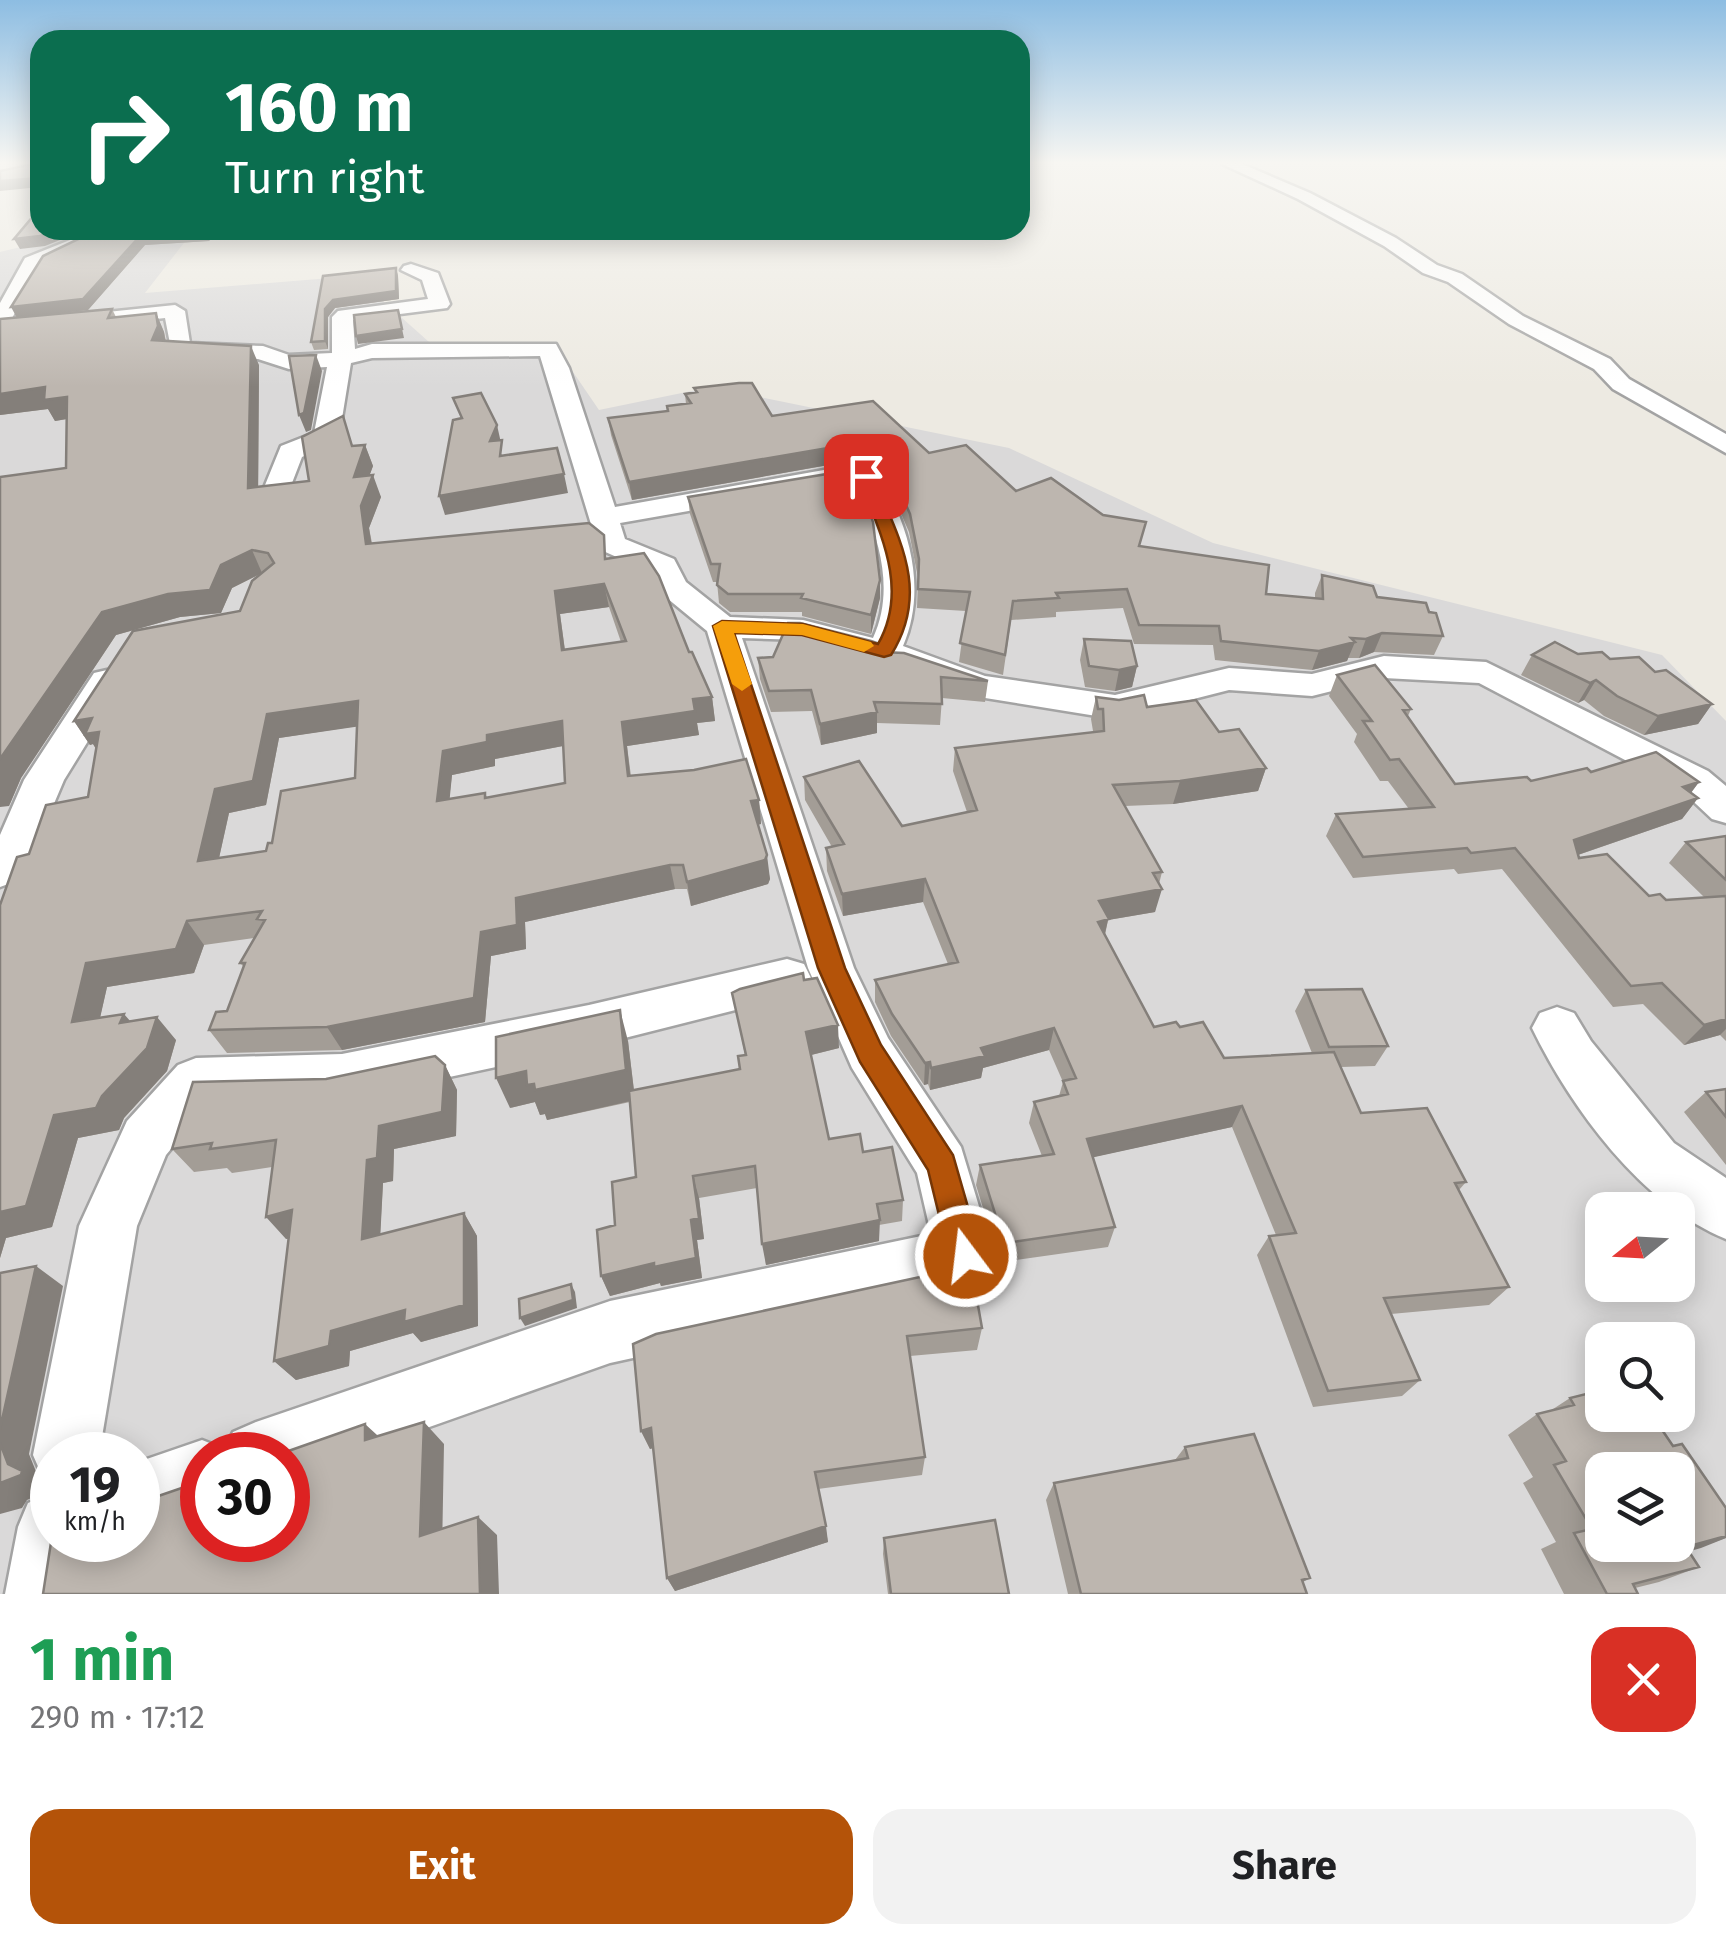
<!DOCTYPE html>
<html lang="en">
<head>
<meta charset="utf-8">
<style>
	body { margin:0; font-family:"Fira Sans",sans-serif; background:#f2f2f2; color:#202124; height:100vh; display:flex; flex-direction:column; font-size:38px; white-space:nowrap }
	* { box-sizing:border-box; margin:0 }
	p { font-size:32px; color:#757577 }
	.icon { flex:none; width:55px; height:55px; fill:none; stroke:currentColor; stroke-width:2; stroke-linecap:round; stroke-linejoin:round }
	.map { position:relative; height:1594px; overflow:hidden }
	.panel { display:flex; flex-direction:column; background:#fff; flex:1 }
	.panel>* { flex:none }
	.hud { position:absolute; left:30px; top:30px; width:1000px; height:210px; border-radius:30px; box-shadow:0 5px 25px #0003; background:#0b6e4f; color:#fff; overflow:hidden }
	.needle { width:65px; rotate:252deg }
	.tools { position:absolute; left:1585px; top:1192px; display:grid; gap:20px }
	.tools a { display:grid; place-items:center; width:110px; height:110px; border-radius:20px; background:#fff; box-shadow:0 5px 25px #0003; font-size:50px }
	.speed { position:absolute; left:30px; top:1432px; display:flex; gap:20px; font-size:50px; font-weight:700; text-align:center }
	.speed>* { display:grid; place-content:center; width:130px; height:130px; border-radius:50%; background:#fff; box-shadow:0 5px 25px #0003; line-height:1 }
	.speed small { font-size:25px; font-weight:400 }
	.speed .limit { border:15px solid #d22; background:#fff; color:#111 }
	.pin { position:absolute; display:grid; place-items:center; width:85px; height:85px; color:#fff; margin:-42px; border-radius:20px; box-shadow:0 5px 15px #0006 }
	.me { position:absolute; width:110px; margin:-55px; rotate:345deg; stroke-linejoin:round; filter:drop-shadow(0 0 8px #0008) }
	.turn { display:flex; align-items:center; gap:35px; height:210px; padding:0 30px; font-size:45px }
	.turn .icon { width:130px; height:130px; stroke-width:2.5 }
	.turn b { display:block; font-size:70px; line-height:85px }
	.round { display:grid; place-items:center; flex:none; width:105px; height:105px; border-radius:30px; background:#f2f2f2 }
	.overview { display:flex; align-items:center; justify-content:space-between; height:170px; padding:0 30px }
	h1 { font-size:60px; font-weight:700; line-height:75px; color:#1e9e55 }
	.primary-button { display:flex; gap:20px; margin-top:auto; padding:20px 30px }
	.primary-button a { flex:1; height:115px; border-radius:30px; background:#b45309; color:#fff; font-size:40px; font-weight:700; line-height:115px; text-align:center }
	.primary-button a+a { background:#f2f2f2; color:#202124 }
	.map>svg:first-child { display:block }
	.residential { fill:#dad9d9; fill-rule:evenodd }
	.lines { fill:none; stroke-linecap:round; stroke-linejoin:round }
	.minor-casing { stroke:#a3a3a3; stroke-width:5 }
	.minor { fill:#fff; fill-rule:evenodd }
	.wall { fill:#a39d96; fill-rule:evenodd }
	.shaded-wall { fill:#847f7a }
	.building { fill:#bdb6af; stroke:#847f7a; stroke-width:2.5; fill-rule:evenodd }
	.route { fill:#b45309; stroke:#753606; stroke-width:2.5 }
	.slow { fill:#f59e0b }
</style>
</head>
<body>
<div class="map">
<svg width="1726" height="1594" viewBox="0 0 1726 1594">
	<rect width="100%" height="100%" fill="#edeae2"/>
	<!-- residential -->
	<path class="residential" d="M40 230H194L145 293 355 276 438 350H558L599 410 711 387 1009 448 1213 543 1662 655 1726 721V1594H0V252L33 244ZM1602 1210H1678V1285H1602ZM1602 1340H1678V1415H1602ZM52 1455H138V1540H52ZM202 1455H288V1540H202ZM1602 1470H1678V1545H1602Z"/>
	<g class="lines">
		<!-- minor casing -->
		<g class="minor-casing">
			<path id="minor" d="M1222 164H1242L1310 193 1396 238 1437 265 1462 274 1523 316 1610 359 1629 379 1726 434V453L1613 389 1594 369 1509 324 1448 282 1423 273 1384 246 1298 199Z
				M77 230H95L99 238 40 266 10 322 175 305 185 311 190 343 263 346 289 355 332 353V317L338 311 428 299 422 280 401 270 404 266 411 264 438 273 450 304 447 308 353 320 355 349 372 344H556L569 368 615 507 852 465 875 470C909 522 928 588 903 646L985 676 1115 695 1229 668 1312 674 1384 656 1486 662 1708 771 1726 786V823L1712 819 1680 789 1479 683 1384 678 1312 696 1229 690 1115 719 979 697 872 658 802 640 742 638 854 968 888 1038 961 1147 994 1256 986 1277 965 1285 610 1363 288 1477V1455H202V1506L138 1530V1462L202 1440 225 1449 233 1432 256 1422 610 1301 931 1234 917 1173 852 1068 808 968 707 631 662 594 650 572 601 550 597 544 540 356 372 358 351 363 339 437 335 442 302 457 287 496H267L263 490 281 446 314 433 327 367 289 369 258 359 172 354 165 318 0 336V303L25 258 80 236ZM854 482C876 530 897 586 873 638L803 620 730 617 686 582 674 559 625 539 620 523Z
				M107 670 120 673 125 681 64 780 22 879 0 887V835L24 780 94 673Z
				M787 959 804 964 811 978 804 992 787 997 589 1047 342 1100 209 1103 166 1155 137 1226 99 1455H52V1482L43 1478 33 1455 79 1226 127 1121 178 1065 196 1058 342 1054 589 1005Z
				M1557 1007 1574 1013 1591 1041 1674 1143 1726 1178V1239C1641 1204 1571 1108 1532 1028L1540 1013Z
				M52 1493V1540H85L77 1594H5L18 1527 28 1503Z"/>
		</g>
		<!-- minor -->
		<use href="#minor" class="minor"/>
	</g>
	<!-- wall -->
	<path class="wall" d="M97 230 209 241 145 245 88 310 34 316 112 309 116 317 156 313 164 332 166 341 259 365 258 486 309 481 353 446 365 445 373 466 369 476 381 497 369 528 372 543 608 558 689 652 712 697 715 721 697 723 699 735 627 746 631 776 759 800 761 824 758 825 770 879 768 884 691 906 687 889H675L525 922 526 949 491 956 485 1022 342 1050 227 1053 209 1030 227 1011 244 967 240 963 254 938 204 945 194 973 107 987 100 1017 131 1022 176 1040 167 1071 124 1118 119 1130 78 1138 52 1227 6 1238 0 1258V905L29 854 88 797 96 749 93 744 90 745 74 721 240 611 262 573 232 588 221 613 180 617 116 635 21 778 9 806 66 468 67 419 55 421 48 409 0 415V319L16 317ZM609 607 621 642 565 650 560 614ZM357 726 355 778 272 843 266 851 219 858 229 813 266 805 279 738ZM563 746 565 783 487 798 485 793 449 799 452 775 495 766V759Z
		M396 268 398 276 399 299 335 308 328 317V349L314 350 311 342 323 276Z
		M694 388 772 416 929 453 1140 546 1266 594 1315 598V593L1322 575 1377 597 1429 612 1443 636 1434 655 1374 652 1359 658H1348L1347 661 1312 670 1215 660 1213 645 1134 644 1123 608 1056 612V617L1011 620 1003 675 959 662 966 611 917 608 918 578 909 532 890 488 876 466 851 461 632 500 611 435 608 418 667 411V406L686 404 685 394 695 393Z
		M688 497 880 598 871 634 802 616V612H730L719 603 717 582H713L690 514Z
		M1084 639 1137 666 1132 687 1115 691 1085 687 1080 660Z
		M883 645V652L988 681 985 702 942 698 940 725 877 723V733L821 745 812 711 771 712 760 679 758 658Z
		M1578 654 1610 659 1655 672 1712 704 1698 724 1644 735 1604 716 1584 700 1578 703 1521 675 1532 655Z
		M1337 675 1411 709 1408 716 1455 784 1531 781 1591 772 1699 782 1691 793 1698 798 1682 819 1578 855 1579 858 1649 896 1666 900 1704 897 1669 863 1686 842 1726 836V1041L1720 1035 1684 1045 1643 1004 1613 1007 1502 869 1458 874 1454 869 1353 878 1326 836 1336 814 1409 809 1388 781H1380L1354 742 1357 734 1329 696Z
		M1096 697 1147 707 1219 732 1266 768 1258 791 1173 804 1125 806 1162 872 1159 884 1155 912 1108 920 1105 935 1154 1027H1180L1224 1058 1312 1053 1295 1011 1306 990 1388 1046 1375 1066 1341 1067 1361 1113 1466 1182 1459 1190 1509 1287 1489 1305 1391 1314 1420 1380 1402 1396 1313 1407 1257 1255 1269 1236 1276 1235 1232 1127 1093 1157 1115 1227 1108 1247 995 1263 997 1254 976 1185 980 1165 1042 1156 1029 1123 1034 1102 1059 1096 1063 1082 1049 1050 983 1068 981 1078 930 1090 928 1084 924 1085 891 1036 875 1002V980L948 964 923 902 843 916 827 871 826 848 832 847 805 800 804 777 902 826 967 812 953 771 955 748 1099 731H1093L1091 719Z
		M804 980 839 1048 811 1055 829 1139 863 1152 903 1200 902 1221 879 1225V1241L766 1265 757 1188 699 1198 704 1239 697 1240 702 1278 661 1286 660 1283 610 1296 601 1276 615 1225 636 1177 630 1102 547 1120 545 1114 540 1115 535 1102 510 1108 628 1041 634 1090 740 1069 745 1055 732 993Z
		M445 1065 457 1090 456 1136 394 1149 393 1181 383 1183 380 1234 464 1213 477 1236 478 1326 421 1342 413 1333 350 1351 349 1366 296 1380 274 1361 288 1239H286L272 1167 232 1173 227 1168 194 1172 172 1149 326 1079Z
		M1726 1089V1165L1684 1112 1706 1092Z
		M982 1328 977 1350 910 1356 925 1457 922 1475 818 1489 828 1542 675 1591 667 1578 653 1448 650 1449 641 1431 656 1334Z
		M1570 1398 1673 1446 1726 1508V1538L1689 1551 1699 1567 1659 1582 1635 1588 1638 1594H1564L1541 1549 1556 1542 1523 1483 1533 1477 1508 1435 1537 1414 1550 1411Z
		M1185 1447 1310 1578 1303 1582 1307 1594H1068L1046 1500 1054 1483 1175 1460Z
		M884 1538 1009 1594H888L883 1554Z"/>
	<!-- shaded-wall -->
	<path class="shaded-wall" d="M40 178V187L0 191V181Z
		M56 230H76L75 234 45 246 20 249 14 239Z
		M207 230H222L209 241 145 245 88 310 17 318 11 307 141 235Z
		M396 268 398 276 399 299 335 308 328 317V349L325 341V309L333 300Z
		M398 310 404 338 358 344 356 336Z
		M156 313 164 332 166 344 152 340Z
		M251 346 259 365 258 509 248 488Z
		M316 355 322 371 311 430 306 432 299 415Z
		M45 387 67 397 78 417 55 421 48 409 0 415V394Z
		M343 416 358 464 365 445 373 466 361 499 354 477Z
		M497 425 501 443 490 441Z
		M851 444V461L632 500 629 482Z
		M564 474 568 493 445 515 439 496Z
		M373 475 381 497 369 528 375 566 366 544 361 506Z
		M252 550 262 573 232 588 221 613 180 617 116 635 21 778 9 806 0 807V759L2 754 102 612 221 565Z
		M880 580V598L871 634V615Z
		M604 584 609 607 560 614 568 674 562 650 555 591Z
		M1382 633 1374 652 1359 658 1366 639Z
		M1355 642 1347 661 1312 670 1319 651Z
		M1137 666 1132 687 1115 691 1119 670Z
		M1596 680 1584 700 1578 703 1590 683Z
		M712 697 715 721 697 723 699 735 627 746 633 801 628 776 622 722 693 699Z
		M358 701 368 725 279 738 266 805 229 813 213 885 198 861 215 789 267 714Z
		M1712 704 1698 724 1644 735 1658 716Z
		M877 712V733L821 745 820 724Z
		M92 718 108 742 102 758 93 744 90 745 74 721Z
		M562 721 568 745 495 759V766L452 775 447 826 437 801 443 751 487 735Z
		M1266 768 1258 791 1173 804 1180 781Z
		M1699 782 1683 803 1698 798 1682 819 1560 861 1574 840 1683 787Z
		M759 800 761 824 753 825 751 801Z
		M767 855 770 879 768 884 691 906 687 882Z
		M670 865 675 889 525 922 526 949 491 956 485 1022 342 1050 327 1027 481 932 516 898Z
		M925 879 923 902 843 916 842 894Z
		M1162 889 1155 912 1108 920 1103 942 1092 944 1099 901Z
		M187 921 204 945 194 973 107 987 94 1045 72 1022 86 963Z
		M620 1010 628 1041 635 1100 547 1120 545 1114 540 1115 535 1102 510 1108 496 1078 526 1071Z
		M124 1014 144 1037 120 1023Z
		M157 1017 176 1040 167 1071 124 1118 119 1130 78 1138 52 1227 6 1238 0 1258V1212L54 1115 102 1096Z
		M1726 1019V1029L1720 1035 1684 1045 1704 1025Z
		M838 1025 839 1048 807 1056 806 1032Z
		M1054 1028 1049 1050 983 1068 981 1078 930 1090 931 1068 981 1048Z
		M930 1062 928 1084 924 1085 925 1063Z
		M445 1065 457 1090 456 1136 394 1149 393 1181 383 1183 379 1261 362 1239 367 1160 379 1126Z
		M1242 1106 1232 1127 1081 1160 1087 1139Z
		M693 1176 699 1198 704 1239 697 1240 702 1278 661 1286 660 1283 610 1296 601 1276 691 1220Z
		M292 1210 311 1233 286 1239 266 1217Z
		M464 1213 477 1236 478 1326 421 1342 413 1333 350 1351 349 1366 296 1380 274 1361 331 1331Z
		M880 1220 879 1241 766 1265 762 1244Z
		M36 1266 63 1286 29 1454 39 1479 52 1485V1489L27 1500 22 1508 0 1514V1483L8 1464 0 1443V1429Z
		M571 1284 575 1292 577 1308 525 1326 520 1318Z
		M424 1422 444 1444 442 1553 420 1536Z
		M365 1424 388 1445 365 1440Z
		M651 1428 659 1446 650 1449 641 1431Z
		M478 1517 497 1535 499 1594H480Z
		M826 1526 828 1542 675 1591 667 1578Z
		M1726 1536V1538L1701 1548 1648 1563 1686 1547Z"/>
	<!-- building -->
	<path class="building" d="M32 164H40V178L0 181V171Z
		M40 208V230H56L40 236 14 239Z
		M97 230H207L205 231 141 235 83 299 11 307 43 256Z
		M396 268V291L333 300 325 309V341L311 342 323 276Z
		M112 309 108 318 156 313 158 326 152 340 251 346 248 488 309 481 302 437 343 416 352 446 365 445 354 477 373 475 361 506 366 544 589 523 604 535 605 559 644 553 659 576 689 652H692L712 697 693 699 695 711 622 722 628 776 694 770 746 759 759 800 751 801 767 855 765 860 687 882 683 865H670L516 898 517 925 481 932 474 998 327 1027 209 1030 216 1012 227 1011 245 963H240L265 920 257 919 262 911 187 921 176 949 86 963 72 1022 124 1014 120 1023 157 1017 147 1048 102 1096 96 1108 54 1115 26 1206 0 1212V905L17 857 29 854 46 805 88 797 99 732 85 734 92 718 74 721 133 631 240 611 252 581 274 563 268 553 252 550 221 565 210 590 168 594 102 612 0 759V477L66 468 67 397 44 400 45 387 0 394V319ZM604 584 626 641 562 650 555 591ZM358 701 355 778 281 791 272 843H268L266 851 198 861 215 789 253 781 267 714ZM562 721 565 783 485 798V793L437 801 443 751 487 742V735Z
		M398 310 402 329 356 336 354 315Z
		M316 355 304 413 299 415 289 356Z
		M739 383H752L772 416 873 401 929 453 966 445 1016 491 1051 478 1103 515 1146 522 1139 546 1269 565 1266 594 1323 599 1322 575 1373 586 1377 597 1426 603 1429 612 1436 613 1443 636 1382 633 1366 639 1351 638 1355 642 1319 651 1221 641 1219 626 1139 625 1127 589 1056 593 1059 598 1013 601 1005 655 960 643 970 592 918 589 919 559 910 514 891 471 876 449 851 444 629 482 608 418 668 411 667 406 691 403 685 394 697 392 694 388Z
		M481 393 497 425 490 441 502 440 500 456 557 448 564 474 439 496 453 420 462 418 453 398Z
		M827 474 841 507 867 505 873 522 880 580 871 615 801 598 803 594H728L717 585 720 564H711L688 497Z
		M788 623H800L871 641 883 645 882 652 904 653 988 681 941 677 942 704 874 702 877 712 820 724 811 690 769 691 758 658 773 657Z
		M1084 639 1131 641 1137 666 1119 670 1089 666Z
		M1555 642 1578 654 1602 652 1610 659 1639 657 1655 672 1666 670 1712 704 1658 716 1617 696 1596 680 1590 683 1532 655Z
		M1375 665 1411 709 1403 710 1455 784 1527 777 1531 781 1587 768 1591 772 1656 752 1699 782 1683 787 1698 798 1574 840 1579 858 1607 854 1649 896 1660 894 1666 900 1726 896V1019L1704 1025 1662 983 1631 986 1515 848 1471 853 1467 848 1363 857 1336 814 1434 807 1399 759 1390 760 1363 721H1372L1337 675Z
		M1144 695 1147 707 1196 700 1219 732 1239 729 1266 768 1180 781 1113 785 1162 872 1153 873 1162 889 1099 901 1109 919 1098 922 1154 1027 1176 1022 1180 1027 1203 1022 1224 1058 1334 1052 1361 1113 1427 1108 1466 1182 1455 1183 1509 1287 1384 1298 1420 1380 1328 1391 1269 1236 1296 1233 1242 1106 1087 1139 1115 1227 999 1244 1002 1236 980 1165 1054 1154 1034 1102 1068 1094 1063 1081 1076 1078 1054 1028 981 1048 985 1056 931 1068 930 1062 925 1063 892 1014 875 980 958 962 925 879 842 894 826 848 844 844 804 777 859 761 902 826 977 810 955 748 1104 731 1103 709H1098L1096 697 1119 700Z
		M1726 836V880L1686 842Z
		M803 973 804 980 817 978 838 1025 806 1032 829 1139 860 1134 863 1152 892 1147 903 1200 877 1204 880 1220 762 1244 755 1166 693 1176 699 1218 691 1220 696 1258 654 1267V1263L601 1276 597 1230 615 1225 612 1182 636 1177 629 1091 740 1069 738 1056 746 1055 732 993 740 989Z
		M1362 989 1388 1046 1329 1047 1306 990Z
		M620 1010 626 1070 535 1090 534 1084 527 1085 526 1071 496 1078V1037Z
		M435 1056 445 1065 442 1112 379 1126 377 1158 367 1160 362 1239 464 1213V1305L404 1322 405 1310 331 1331 329 1346 274 1361 292 1210 266 1217 276 1140 210 1149 212 1143 172 1149 193 1082 326 1079Z
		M1726 1089V1117L1706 1092Z
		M36 1266 0 1429V1273Z
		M971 1266 982 1328 907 1336 925 1457 815 1472 826 1526 667 1578 651 1428 641 1431 633 1344 656 1334Z
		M571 1284 573 1300 520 1318 519 1299Z
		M1602 1390V1415H1652L1673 1446 1682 1444 1726 1508V1536L1686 1547 1699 1567 1633 1584 1638 1594H1607L1574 1533 1592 1529 1554 1465 1566 1461 1537 1414 1574 1405 1570 1398ZM1602 1470H1678V1545H1602Z
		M424 1422 420 1536 478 1517 480 1594H43L52 1536V1540H138V1503L202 1481V1540H288V1455H277L365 1424V1440Z
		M1254 1434 1310 1578 1302 1580 1307 1594H1081L1054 1483 1188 1458 1185 1447Z
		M0 1443 8 1464 22 1471 21 1475 0 1483Z
		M995 1520 1009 1594H891L884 1538Z"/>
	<!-- sky -->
	<linearGradient id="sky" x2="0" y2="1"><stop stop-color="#8dbde2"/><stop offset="0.42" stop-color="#f7f6f2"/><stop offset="1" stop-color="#f7f6f2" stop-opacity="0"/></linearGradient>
	<rect width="1726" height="387" fill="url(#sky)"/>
	<!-- route -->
	<path class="route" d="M860 473 873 476C899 539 931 591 891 655L884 657 802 635 734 633 845 968 881 1045 953 1155 982 1256 977 1267 966 1272 954 1267 949 1256 928 1170 860 1062 818 968 713 626 722 621 803 624 878 644C910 588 879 531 858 476Z"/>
	<!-- slow -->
	<path class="slow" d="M722 621 803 624 871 642 874 646 864 652 802 635 734 633 752 684 742 691 732 684 713 626Z"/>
</svg>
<div class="tools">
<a><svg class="needle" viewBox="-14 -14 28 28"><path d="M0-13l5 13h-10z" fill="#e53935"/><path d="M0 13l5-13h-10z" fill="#757577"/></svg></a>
<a><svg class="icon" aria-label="search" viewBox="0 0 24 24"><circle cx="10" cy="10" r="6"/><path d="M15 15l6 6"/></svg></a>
<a><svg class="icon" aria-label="layers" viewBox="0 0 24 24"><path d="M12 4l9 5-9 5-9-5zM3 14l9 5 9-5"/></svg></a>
</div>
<div class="speed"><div>19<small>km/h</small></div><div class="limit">30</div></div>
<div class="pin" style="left:866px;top:476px;background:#d93025"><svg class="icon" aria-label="arrive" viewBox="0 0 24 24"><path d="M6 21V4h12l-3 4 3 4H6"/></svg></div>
<svg class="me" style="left:966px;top:1256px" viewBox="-20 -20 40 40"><circle r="17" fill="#b45309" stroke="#fff" stroke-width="3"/><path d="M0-11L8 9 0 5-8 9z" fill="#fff"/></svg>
<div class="hud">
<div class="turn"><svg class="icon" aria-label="right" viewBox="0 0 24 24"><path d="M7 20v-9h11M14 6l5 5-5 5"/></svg><div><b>160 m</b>Turn right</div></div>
</div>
</div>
<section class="panel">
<div class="overview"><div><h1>1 min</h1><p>290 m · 17:12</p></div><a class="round" style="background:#d93025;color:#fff"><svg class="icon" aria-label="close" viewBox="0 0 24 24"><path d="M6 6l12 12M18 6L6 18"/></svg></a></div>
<div class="primary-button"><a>Exit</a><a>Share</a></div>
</section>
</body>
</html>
